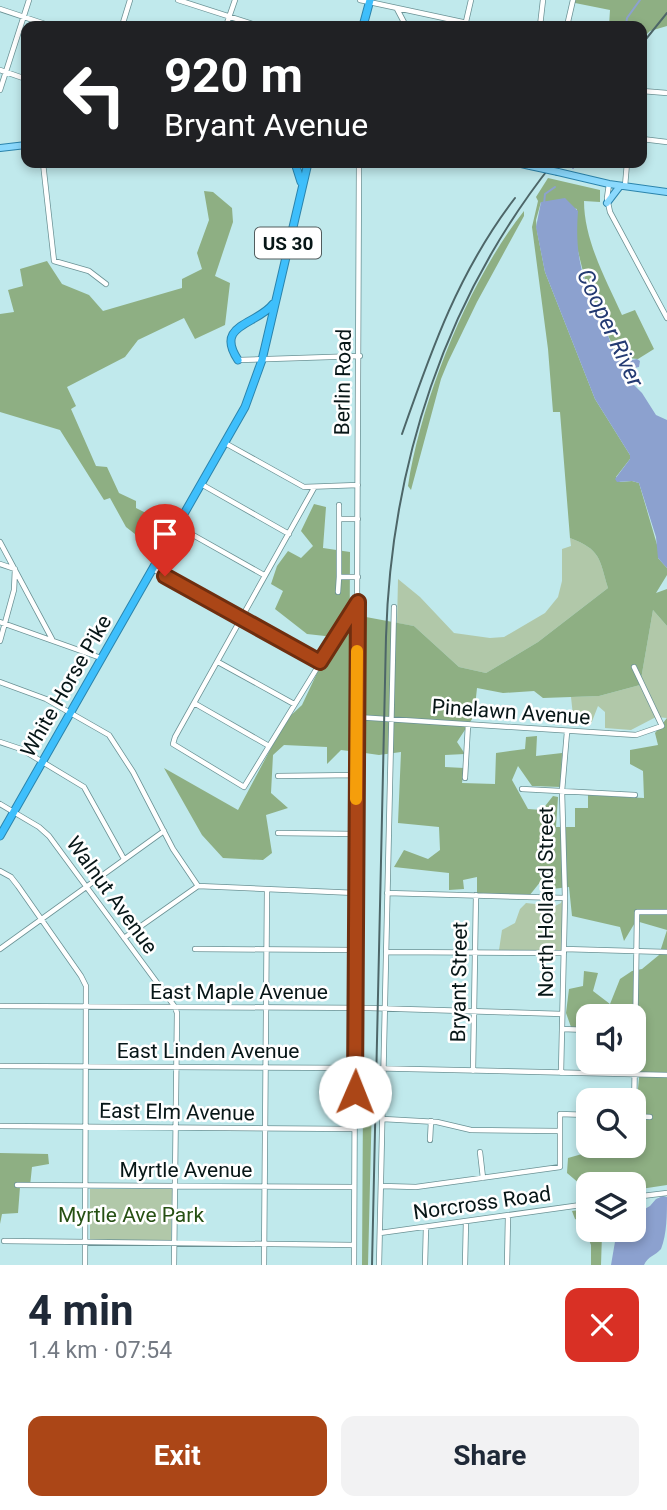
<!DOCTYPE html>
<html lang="en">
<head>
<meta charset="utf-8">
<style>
	body { margin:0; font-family:Roboto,sans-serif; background:#f2f2f3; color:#1f2937; height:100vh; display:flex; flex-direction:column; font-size:26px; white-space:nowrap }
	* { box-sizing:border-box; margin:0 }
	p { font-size:23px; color:#747a83 }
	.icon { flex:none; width:38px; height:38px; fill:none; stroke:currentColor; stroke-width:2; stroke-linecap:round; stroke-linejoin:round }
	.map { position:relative; height:1265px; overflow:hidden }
	.drawer { display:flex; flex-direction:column; background:#fff; flex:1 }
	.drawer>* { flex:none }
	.banner { position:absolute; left:21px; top:21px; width:626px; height:147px; border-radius:14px; box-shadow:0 4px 10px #0003; background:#202124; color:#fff; overflow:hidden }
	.buttons { position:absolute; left:576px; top:1004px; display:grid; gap:14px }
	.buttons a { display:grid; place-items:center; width:70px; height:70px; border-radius:14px; background:#fff; box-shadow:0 4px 10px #0003; font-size:35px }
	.pin { position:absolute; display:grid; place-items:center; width:60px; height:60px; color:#fff; margin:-72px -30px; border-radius:50% 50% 50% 0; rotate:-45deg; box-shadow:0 0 7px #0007 }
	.pin .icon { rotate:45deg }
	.me { position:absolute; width:77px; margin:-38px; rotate:1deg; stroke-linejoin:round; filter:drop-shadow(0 0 5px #0008) }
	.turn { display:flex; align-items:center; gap:24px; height:147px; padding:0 28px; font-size:32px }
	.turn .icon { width:91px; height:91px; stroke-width:2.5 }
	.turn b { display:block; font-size:49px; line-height:60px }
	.round { display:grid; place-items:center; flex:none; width:74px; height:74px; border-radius:14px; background:#f2f2f3 }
	.summary { display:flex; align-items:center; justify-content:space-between; height:119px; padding:0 28px }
	h1 { font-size:42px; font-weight:700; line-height:52px }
	.primary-button { display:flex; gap:14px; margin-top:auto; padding:14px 28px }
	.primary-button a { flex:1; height:80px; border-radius:14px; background:#ab4617; color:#fff; font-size:28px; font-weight:700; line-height:80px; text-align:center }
	.primary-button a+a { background:#f2f2f3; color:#1f2937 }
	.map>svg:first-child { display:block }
	.green { fill:#b1c8a9 }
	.forest { fill:#8eaf83 }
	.water { fill:#8ca1cf }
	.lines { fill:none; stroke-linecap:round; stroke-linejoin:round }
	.stream { stroke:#8ca1cf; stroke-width:2 }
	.minor-casing { stroke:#6b9295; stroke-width:6 }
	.major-casing { stroke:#2b84ac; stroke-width:8 }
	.highway-casing { stroke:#2b84ac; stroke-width:9 }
	.minor { stroke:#fff; stroke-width:4.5 }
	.major { stroke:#8bd9fd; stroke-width:6 }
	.highway { stroke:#3ebffc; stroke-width:7 }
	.rail { stroke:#4d6668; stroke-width:2 }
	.major-bridge-casing { stroke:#2b84ac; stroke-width:8; stroke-linecap:butt }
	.major-bridge { stroke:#8bd9fd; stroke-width:6 }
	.route-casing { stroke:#6f2e0f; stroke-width:18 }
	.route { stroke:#ab4617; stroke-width:12 }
	.slow { stroke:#f59e0b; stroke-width:12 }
	.labels { text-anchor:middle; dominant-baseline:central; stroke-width:5; stroke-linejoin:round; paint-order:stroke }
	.shield { fill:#fff; stroke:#515c5d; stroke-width:2 }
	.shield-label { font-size:19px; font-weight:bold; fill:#071617 }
	.street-label { font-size:21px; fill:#071617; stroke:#fff }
	.park-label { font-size:21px; fill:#265013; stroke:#fff }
	.water-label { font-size:23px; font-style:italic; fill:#243b73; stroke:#fff }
</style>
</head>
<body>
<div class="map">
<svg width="667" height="1265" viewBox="0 0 667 1265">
	<rect width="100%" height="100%" fill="#c0e9ec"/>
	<!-- green -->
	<path class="green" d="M570 538C601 550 599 558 608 588L538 642 486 673 459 667 414 626 397 623 398 579 420 597 454 633 490 638 504 637 545 613 558 597 562 581V549L571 546Z
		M653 610 667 626V718L656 717 631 730 605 728V712L598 706 591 724 574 725 571 697 599 696 640 685Z
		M562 899 563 950H499L502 930 515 923 520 909 526 903 555 906 561 903Z
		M90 1189H172L171 1241 90 1240Z"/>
	<!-- forest -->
	<path class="forest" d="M570 0H667V26L650 31 642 39V26H609L610 10 570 2Z
		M548 178 600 190V202L584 201C584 240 606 280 622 315L635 310 654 349 638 359 618 357 588 292 576 243 577 209 541 202 536 220 537 231 545 272 595 399 630 455V459L616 477 620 482 632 481 639 483 658 548V558L667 568V575L656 593 667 589V626L653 610 640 685 599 696 543 698 534 691 503 693 477 688 474 716 457 742 465 754 445 755V767L464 768 462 783 495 784 496 753 525 749 526 737 537 736 536 756 562 753 561 787 532 786 518 766 512 780 528 809 542 810 553 796 558 797 556 827H575V808H588V795L644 798 643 771 630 764V750L658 745 655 733 667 718V930L636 921 624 941 620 927 572 916 569 887 552 889 541 881 529 896 477 895V877L463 880 464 889 449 890V873L394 867 404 850 428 859 440 850 439 827 398 823 401 752 379 755 365 753 366 617 414 626 459 667 486 673 538 642 608 588C599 558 601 550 570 538L560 412H553L548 349 532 227 538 201 536 197Z
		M204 191 213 192 232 208 233 222 215 276 230 283 225 325 195 339 184 318 138 340 125 357 67 387 76 406 71 409 96 466 107 467 119 493 136 501V508L168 524 149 545 126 527 110 498 104 500 60 430 0 412V314L14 312 8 290 23 286 20 269 47 261 62 284 89 295 103 311 182 288V279L202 269 197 253 209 220Z
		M524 211V216L477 302 448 362 441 379 411 490 408 486C421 400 469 280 524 211Z
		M314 504 326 507 323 548 350 552 349 751 341 750 327 764V747L284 745 273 755 271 793 288 808 266 815 272 853 263 860 223 858 202 835 164 768 238 810 286 720 302 705 334 637 307 634 275 609 283 591 271 584 277 566 288 551 301 558 313 546 301 531Z
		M667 930V1185L634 1190V1185H588V1196L582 1197 580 1184 567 1173 568 1158 589 1152 592 1146H634C634 1115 639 1086 641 1055L634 1045V1017H618L617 1011H600L597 1017H588V1028L571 1027 566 1013 569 989 583 986 584 971 598 973 593 991 610 1004 620 979 632 971 642 969 659 955Z
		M363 1101H372L368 1265H362Z
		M0 1153 48 1154 49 1164 32 1167 30 1186 20 1187 18 1213 2 1214 0 1224Z
		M588 1209V1230H605L602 1234 601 1265H591V1245L582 1222 575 1219 572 1211Z"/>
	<!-- water -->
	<path class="water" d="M565 198 578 211C575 249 580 277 598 310 606 324 609 347 620 359L628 356 632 360 637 359 640 361 639 367 629 369 624 375 642 393 656 415 667 420V568L658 558 656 537 639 483 632 481 617 482 615 479 630 459V455L595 399 545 272 536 227 541 202Z
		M663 1196 667 1197C667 1214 667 1234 661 1249 655 1256 648 1256 644 1265H611L617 1230H634V1215L650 1206 656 1199Z"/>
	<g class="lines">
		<!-- stream -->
		<path class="stream" d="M626 26 627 18 640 0
			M573 168 576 163
			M544 204 545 194 555 187"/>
		<!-- minor casing -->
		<g class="minor-casing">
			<path id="minor" d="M178 0 259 26
				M360 0 481 26
				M0 9 51 26
				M397 9 406 26
				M122 26 130 0
				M226 26 235 0
				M465 26 471 0
				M540 26 543 0
				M567 26 573 0
				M0 70 26 79
				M0 90 29 0
				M642 91 667 93
				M642 139 667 142
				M43 163 54 261 89 271 106 284
				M609 184 607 198 610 212 667 318
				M625 186 627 163
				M239 360 360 356
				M225 443 304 487 358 485
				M201 484 289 534
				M314 488 175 737 173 744 244 787 357 603
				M339 505V519
				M177 526 264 575
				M0 542 52 639
				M0 564 15 569 14 590 0 641
				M153 569 320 662
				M358 577H339V519H358
				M338 592 339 577
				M0 622 101 658
				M218 662 294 704
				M0 682 46 699 109 735 133 772 173 849 198 886
				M194 703 269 746
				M356 717 636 735 662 726 634 667
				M0 742 21 749 84 787 124 859
				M278 776 356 775
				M465 778 468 725
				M522 789 635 795
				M0 804 39 827 49 836 175 1007 177 1013 174 1265
				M278 833 356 834
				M0 871 11 877 18 886 81 976 86 986 85 1265
				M387 893 565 898
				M124 938 198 886 356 893
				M0 949 164 831
				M195 949 355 950
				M564 949 667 952
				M386 952 564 953
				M0 1006 370 1008 562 1014
				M562 1029 588 1030
				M0 1066 364 1068 667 1075
				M473 1071 476 895
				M561 1073 565 898 562 791 567 732
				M634 1116 637 912H667
				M634 1116 650 1117
				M383 1119 437 1122 471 1130 560 1131
				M0 1126 354 1129
				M430 1140 431 1121
				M480 1152 483 1178
				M17 1185 354 1187
				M382 1186 416 1187 560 1167V1114L588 1115
				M634 1197 667 1193
				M380 1233 588 1204
				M4 1241 354 1245
				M264 1265 267 890
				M354 1265 359 163
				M379 1265 394 607
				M425 1265 426 1227
				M465 1265 466 1221
				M507 1265 508 1216"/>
		</g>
		<!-- major casing -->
		<g class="major-casing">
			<path id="major" d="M0 148 26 145
				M517 163 530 166
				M558 172 609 184 667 192
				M607 203 620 186"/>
		</g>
		<!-- highway casing -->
		<g class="highway-casing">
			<path id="highway" d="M363 26 370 0
				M295 163 301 182
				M238 360C214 324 257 325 273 304
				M0 836 245 407 262 360 308 163"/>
		</g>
		<!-- minor -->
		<use href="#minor" class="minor"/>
		<!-- major -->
		<use href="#major" class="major"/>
		<!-- highway -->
		<use href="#highway" class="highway"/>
		<!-- rail -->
		<path class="rail" d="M642 44 667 13
			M402 434C432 348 459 271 515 198
			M372 1265 386 637C391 465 445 299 553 163"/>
		<!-- major-bridge casing -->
		<g class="major-bridge-casing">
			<path id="major-bridge" d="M530 166 558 172"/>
		</g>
		<!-- major-bridge -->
		<use href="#major-bridge" class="major-bridge"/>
	</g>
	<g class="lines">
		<!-- route casing -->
		<g class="route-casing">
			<path id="route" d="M165 576 320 662 358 602 355 1092"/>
		</g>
		<!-- route -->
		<use href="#route" class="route"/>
		<!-- slow -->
		<path class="slow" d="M356 799 357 651"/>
	</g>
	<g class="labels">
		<!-- shield labels -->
		<rect class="shield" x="255" y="227.5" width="66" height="31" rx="5"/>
		<g class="shield-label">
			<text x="288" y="243">US 30</text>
		</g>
		<!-- street labels -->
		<g class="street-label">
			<text transform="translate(343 382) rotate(-89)">Berlin Road</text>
			<text transform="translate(66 686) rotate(-60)">White Horse Pike</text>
			<text transform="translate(511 712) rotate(4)">Pinelawn Avenue</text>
			<text transform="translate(112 895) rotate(54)">Walnut Avenue</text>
			<text transform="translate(546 902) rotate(-90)">North Holland Street</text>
			<text transform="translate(459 982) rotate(-89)">Bryant Street</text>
			<text x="239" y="992">East Maple Avenue</text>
			<text x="208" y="1051">East Linden Avenue</text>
			<text transform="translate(177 1112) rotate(1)">East Elm Avenue</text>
			<text x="186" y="1170">Myrtle Avenue</text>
			<text transform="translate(482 1203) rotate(-8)">Norcross Road</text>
		</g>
		<!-- park labels -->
		<g class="park-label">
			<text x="131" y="1215">Myrtle Ave Park</text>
		</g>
		<!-- water labels -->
		<g class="water-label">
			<text transform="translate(610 328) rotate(65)">Cooper River</text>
		</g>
	</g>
</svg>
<div class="buttons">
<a><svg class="icon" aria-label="sound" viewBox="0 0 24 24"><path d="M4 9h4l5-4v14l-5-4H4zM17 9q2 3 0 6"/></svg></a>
<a><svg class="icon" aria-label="search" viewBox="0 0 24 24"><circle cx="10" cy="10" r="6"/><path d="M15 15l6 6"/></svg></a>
<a><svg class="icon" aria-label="layers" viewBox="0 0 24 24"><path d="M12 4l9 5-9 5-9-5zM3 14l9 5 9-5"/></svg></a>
</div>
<div class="pin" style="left:165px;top:576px;background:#d93025"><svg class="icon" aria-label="arrive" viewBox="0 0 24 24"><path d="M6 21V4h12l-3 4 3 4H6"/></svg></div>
<svg class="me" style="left:355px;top:1092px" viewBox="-20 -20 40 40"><circle r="19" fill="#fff"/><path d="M0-13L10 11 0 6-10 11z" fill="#ab4617"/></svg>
<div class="banner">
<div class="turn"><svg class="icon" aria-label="left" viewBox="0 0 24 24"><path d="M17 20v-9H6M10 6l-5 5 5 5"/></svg><div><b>920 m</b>Bryant Avenue</div></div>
</div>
</div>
<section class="drawer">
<div class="summary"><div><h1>4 min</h1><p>1.4 km · 07:54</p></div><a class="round" style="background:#d93025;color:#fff"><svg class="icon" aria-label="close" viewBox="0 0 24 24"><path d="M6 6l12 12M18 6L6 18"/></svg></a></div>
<div class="primary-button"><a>Exit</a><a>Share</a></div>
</section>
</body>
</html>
